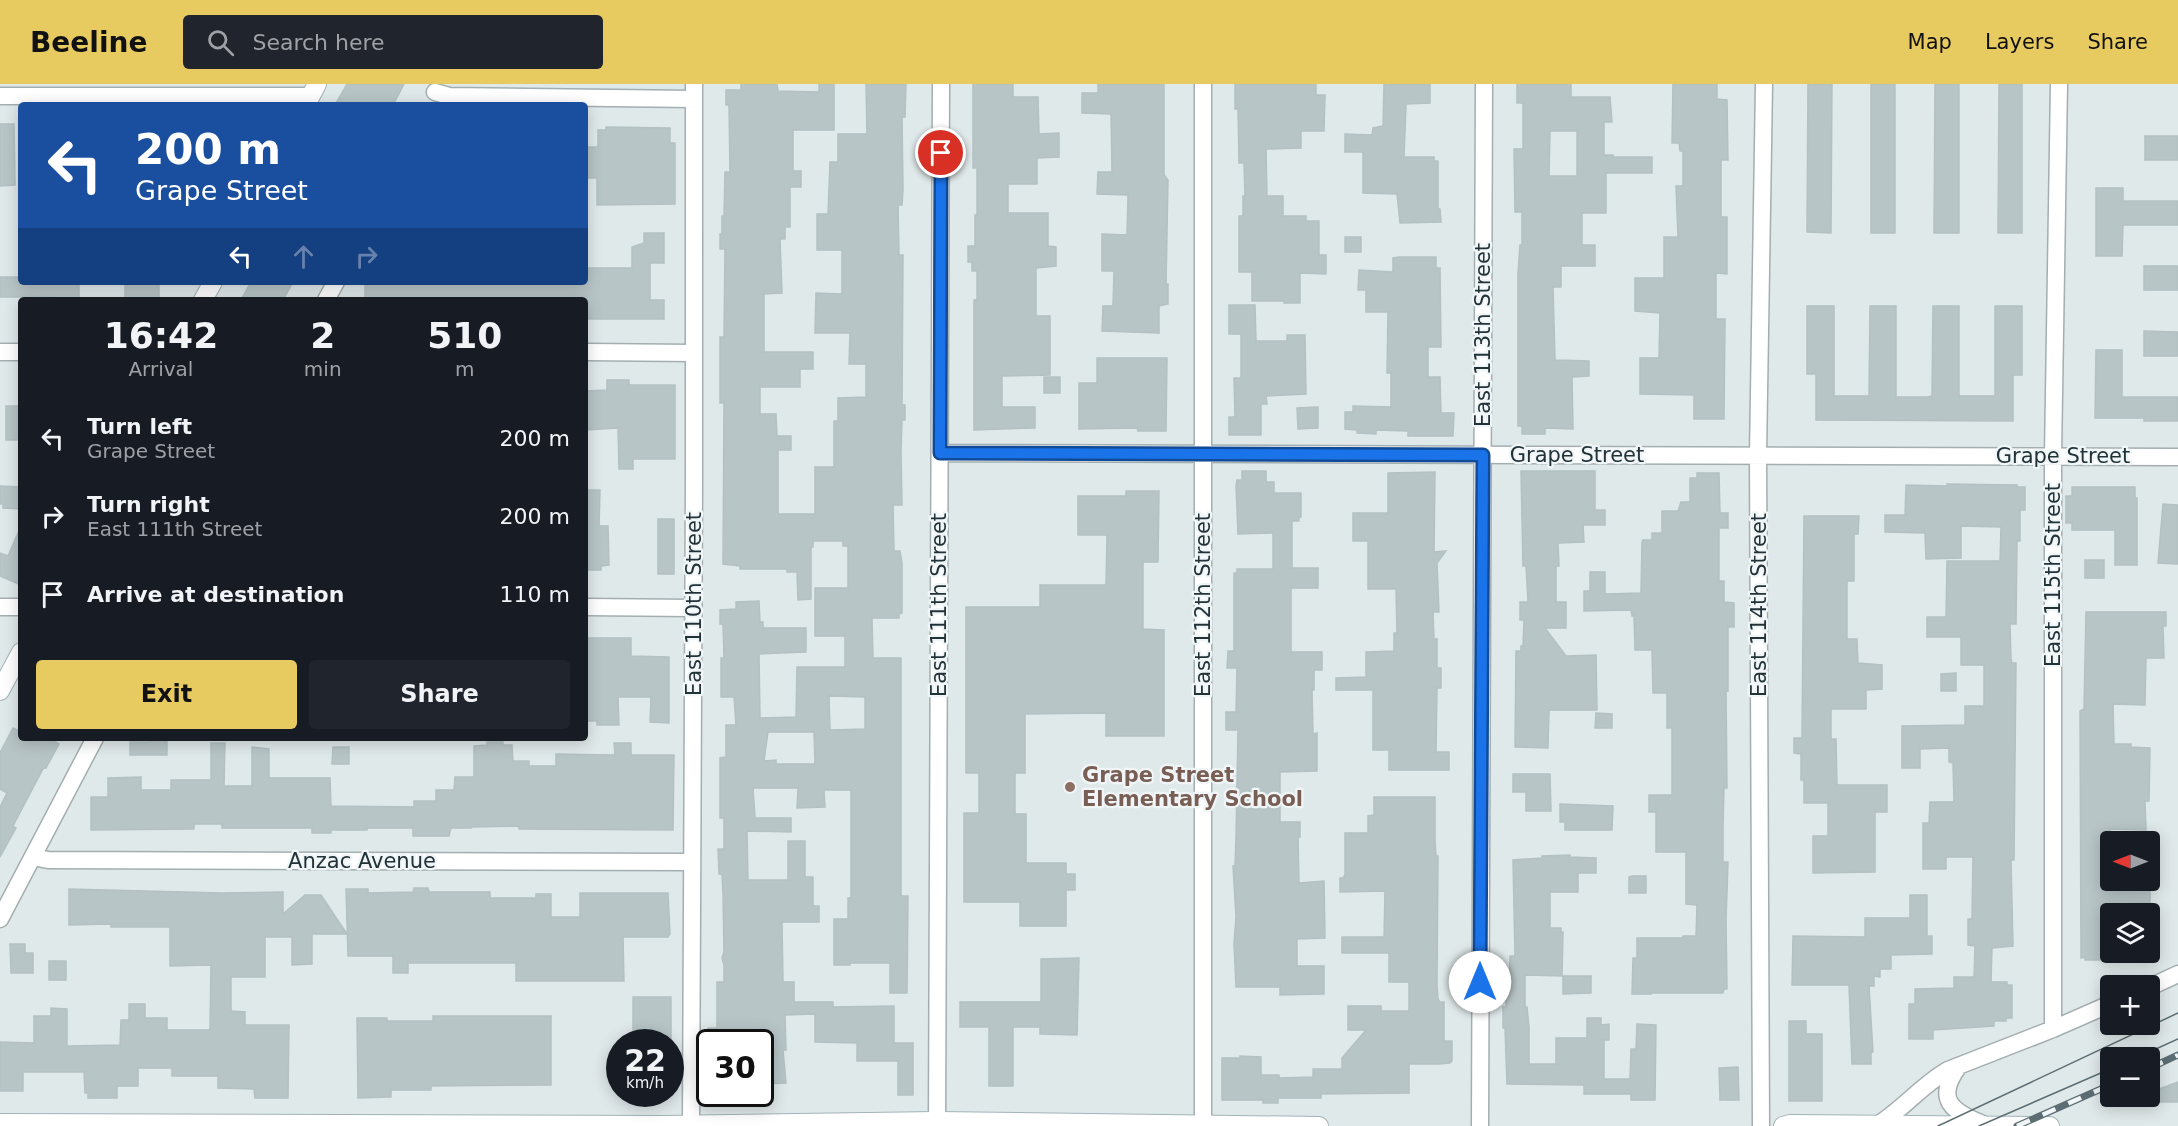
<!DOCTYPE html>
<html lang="en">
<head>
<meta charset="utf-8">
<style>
	body { margin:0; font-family:"DejaVu Sans",sans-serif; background:#20242c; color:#f1f3f6; height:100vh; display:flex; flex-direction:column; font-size:22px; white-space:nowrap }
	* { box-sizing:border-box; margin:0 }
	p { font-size:20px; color:#9ea1a6 }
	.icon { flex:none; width:33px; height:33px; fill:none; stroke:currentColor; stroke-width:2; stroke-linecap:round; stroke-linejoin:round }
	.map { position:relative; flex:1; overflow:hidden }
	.details { position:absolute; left:18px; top:213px; width:570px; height:444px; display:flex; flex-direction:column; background:#171b24; border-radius:6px; box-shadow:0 3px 15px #0003 }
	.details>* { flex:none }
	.hud { position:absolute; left:18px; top:18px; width:570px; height:183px; border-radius:6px; box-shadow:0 3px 15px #0003; background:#1a4fa0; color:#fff; overflow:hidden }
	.needle { width:39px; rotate:270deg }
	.buttons { position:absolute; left:2100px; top:747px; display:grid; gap:12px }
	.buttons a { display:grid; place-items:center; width:60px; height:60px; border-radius:6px; background:#171b24; box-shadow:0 3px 15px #0003; font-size:30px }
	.speed { position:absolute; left:606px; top:945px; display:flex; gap:12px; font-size:30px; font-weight:700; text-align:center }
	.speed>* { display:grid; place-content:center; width:78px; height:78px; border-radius:50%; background:#171b24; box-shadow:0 3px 15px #0003; line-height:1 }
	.speed small { font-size:15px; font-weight:400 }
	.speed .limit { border:3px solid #111; border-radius:9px; background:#fff; color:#111 }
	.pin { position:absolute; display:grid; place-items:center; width:51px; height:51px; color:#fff; margin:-26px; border:3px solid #fff; border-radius:50%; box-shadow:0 2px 6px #0007 }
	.me { position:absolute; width:66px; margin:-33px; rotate:0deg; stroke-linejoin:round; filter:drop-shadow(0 0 4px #0008) }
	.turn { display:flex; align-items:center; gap:21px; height:126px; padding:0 18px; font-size:27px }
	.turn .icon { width:78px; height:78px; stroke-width:2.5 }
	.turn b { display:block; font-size:42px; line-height:51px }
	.lanes { display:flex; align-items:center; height:57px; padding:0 18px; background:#0003; justify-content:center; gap:30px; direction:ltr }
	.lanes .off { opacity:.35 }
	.eta { display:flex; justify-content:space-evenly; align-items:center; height:102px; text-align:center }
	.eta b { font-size:36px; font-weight:700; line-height:42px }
	.primary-button { display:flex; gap:12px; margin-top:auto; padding:12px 18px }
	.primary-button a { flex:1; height:69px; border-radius:6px; background:#e7cb60; color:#111; font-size:24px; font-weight:700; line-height:69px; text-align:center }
	.primary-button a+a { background:#20242c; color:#f1f3f6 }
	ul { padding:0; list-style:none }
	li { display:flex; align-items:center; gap:18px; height:78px; padding:0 18px }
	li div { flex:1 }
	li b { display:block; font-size:22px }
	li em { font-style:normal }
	header { display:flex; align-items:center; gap:36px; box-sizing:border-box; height:84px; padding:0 30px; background:#e7cb60; color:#111 }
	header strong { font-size:28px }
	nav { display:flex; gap:33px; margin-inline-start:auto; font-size:21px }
	.search { width:420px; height:54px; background:#20242c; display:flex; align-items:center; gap:15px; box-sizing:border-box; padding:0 21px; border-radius:6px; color:#9ea1a6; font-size:22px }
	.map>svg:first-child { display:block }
	.building { fill:#b8c5c7; stroke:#b3c1c3; stroke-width:1.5; fill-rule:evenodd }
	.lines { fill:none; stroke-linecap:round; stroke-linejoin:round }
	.street-casing { stroke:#a3aeb1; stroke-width:19 }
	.secondary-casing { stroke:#a2b3b8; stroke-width:20 }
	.street { stroke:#fff; stroke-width:16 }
	.secondary { stroke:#fff; stroke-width:18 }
	.tram { stroke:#5c6e74; stroke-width:1.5 }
	.rail-casing { stroke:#5c6e74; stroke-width:7 }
	.rail { stroke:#f0f6f7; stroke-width:4.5; stroke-dasharray:14; stroke-linecap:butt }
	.route-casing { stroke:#114b97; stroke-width:15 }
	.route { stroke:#1a73e8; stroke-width:10 }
	.education-dot { fill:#8d6e63; stroke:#f0f6f7; stroke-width:2 }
	.labels { text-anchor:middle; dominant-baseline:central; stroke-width:4.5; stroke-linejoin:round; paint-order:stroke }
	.street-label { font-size:21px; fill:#223239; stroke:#f0f6f7 }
	.education-label { font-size:21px; font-weight:bold; fill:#785e54; stroke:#f0f6f7; text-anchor:start }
</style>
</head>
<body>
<header>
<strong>Beeline</strong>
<div class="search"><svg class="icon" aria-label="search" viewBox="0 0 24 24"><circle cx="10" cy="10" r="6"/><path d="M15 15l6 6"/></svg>Search here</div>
<nav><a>Map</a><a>Layers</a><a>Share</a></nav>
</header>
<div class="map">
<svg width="2178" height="1042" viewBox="0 0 2178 1042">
	<rect width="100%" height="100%" fill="#e0e9ea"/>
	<!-- building -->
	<path class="building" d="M347 0H404L393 21H335Z
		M741 0H777L778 7 819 8V0H834V46H793V87H801V103H790V143H785V155H780L782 209 764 210V268H813V285H800V303H760V330H776L777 352H791V366H778V430H815V383H834V337H838V314L866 313V280H849L850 249H815L816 209 842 210V166H817V130H828L830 78H838V50H867L866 0H906L905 33H902L903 105 902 121H898L899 171H903L902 321H905V336H902L901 367 902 421H893L894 467H900L902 479V529L899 530V534H872L873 574H901V812H908L907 909H890V879H850V881H834V835H848V814H851V706H824L825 723 797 724 798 704H753L755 734H791V748L747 747 748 796H788V757H805V793H813V822H819V838H782L783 898H794V918H833V923L894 922V959H913V1011H898V977H857V959L815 958V930L785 931 786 966H783L786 999 760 1000V958H708V944H717V898H724V881L722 874 724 868 723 810 722 790H719L718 765H724V734H720V674L726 673V641H736L734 613H721V574H724L723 540H720V526L736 525V518L759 517 760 538H763V544H806V568L759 570 760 634 796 633 797 583H845V552H815V504H848V462H843V457H813V463H811V515L798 516 797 488H787V485H740V482L723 480 724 319H720V253H724L725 165H720V150H722V132H724L725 88H730L729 21H726V6H741ZM829 612 865 613V645L830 646ZM768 648H814L815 680H776V676L764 677Z
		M973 0H1013V13H1038L1039 50 1059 49V73L1037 74V100H1008V129H1048V162L1056 163V182L1036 184V232H1050V291L1002 292V323H1035V344L974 346V216H977V187H972V178H968V162H975V131H977V84H973Z
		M1098 0H1164V91L1168 96 1166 200H1168V220L1159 222V249L1102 247 1103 222H1113L1114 187H1102V150L1127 151 1128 111 1097 110 1098 88H1112L1111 30 1082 29V9H1098Z
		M1235 0H1316V11H1325L1324 47H1301V64L1266 65 1267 112H1283V132H1306V137H1319V171H1326V190L1300 189V219H1284V217H1252V188H1239V132H1243V112H1245L1244 79H1239L1238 25H1235Z
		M1384 0H1430V19L1406 20 1404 73H1434V77H1438V125H1440L1441 138 1400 139 1397 110 1363 109V68H1345V50L1372 51 1373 44 1383 42Z
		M1517 0H1571V13H1610L1612 38H1604V71H1613V73H1652V89H1606V129H1582V161H1595V182H1561V203H1553L1555 276 1589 277V292L1572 293 1573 345 1545 344V350H1522V342H1518V189L1520 161H1522V128H1515L1514 65H1523V19H1517ZM1550 47H1577V92H1549Z
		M1673 0H1717V15L1727 16 1728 76H1721V133H1727V190L1716 189V235H1725L1724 335H1694V311L1640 310V274H1659L1660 229 1635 227V194H1664V153H1678L1676 102H1683V67H1680L1679 59H1672Z
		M1808 0H1832L1831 149 1807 148Z
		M1871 0H1895V149H1871Z
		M1935 0H1959V149H1934Z
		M1999 0H2022V149H1998Z
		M0 40H14L15 101 0 102Z
		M606 43 670 44V59H675V120L597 121V94H585V63H598V46H606Z
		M2145 52H2178V76H2145Z
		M2096 104H2123V117H2178V141H2123L2122 172H2096Z
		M644 149H664V179H650V216H664V235H585V216H365V198H585V184H632V163L644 159Z
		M1345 153H1361V168H1345Z
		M1399 173H1436V184H1440L1441 263H1428V293H1440L1441 329H1454L1453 352H1408V347L1376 346V350L1357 349V346L1345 345V328H1353V322L1391 323V289H1387L1388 228H1366V206H1358L1359 186 1393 188V174Z
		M2144 182H2178V206H2144Z
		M0 193H21V198H79V216H51V213H0Z
		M125 198H159V216H125Z
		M251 198H293L283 216H241Z
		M1229 221H1255L1256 257H1287V251H1305L1306 310 1266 312 1267 320H1261V351H1229V333H1235L1234 294H1241V250H1229Z
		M1807 222H1834V312H1869L1870 222H1896V313H1927L1932 312 1933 222H1959V312H1995V222H2022V291H2013V337L1816 336V290H1807Z
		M2144 247 2178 248V272H2144Z
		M2096 266H2122V313H2178V337H2144V334H2095Z
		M1097 274H1167L1166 347H1138L1137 344 1079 345V299H1097Z
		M1044 293H1060V309H1044Z
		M607 296H629V301H675V375H633V385H619L618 344 585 346V307L607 306Z
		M6 322H21V356H6Z
		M1318 323V344L1298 345 1297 324Z
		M1242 387H1266V398H1274V409H1301V433H1299V437H1292V484H1318V504H1291V568H1322V586H1314V606H1312L1313 650 1317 649V687L1280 688V738H1300V753H1298L1299 799 1324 797 1325 854 1297 855V882H1324V910L1280 911V903H1236L1234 860 1236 833 1233 782H1235L1236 754 1238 646H1226V628H1236L1237 584H1227L1228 567H1234V489H1237V485H1273V449L1238 450 1236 402 1237 396H1242Z
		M1521 387H1595V426H1605V441H1583L1584 458 1558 459 1559 482H1556V518H1566V544H1545L1566 572 1596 571 1597 626H1549L1548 664 1515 663 1516 567H1521V562H1523L1524 536H1520V518H1528L1526 482H1523Z
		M1435 388 1434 468 1446 467 1437 479 1439 528H1433L1434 555H1437V584H1441V604H1437L1436 668H1449V686H1389V666H1373V606H1336V594L1366 593V568L1394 567V549H1397L1396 505H1368V457H1353V429H1388V389Z
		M1697 389H1719L1720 429H1728V444H1719V497H1724V518L1734 519V543H1728V607H1726L1727 704H1724L1723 742V778H1728L1726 837 1727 905H1724L1723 909H1651V910H1632L1633 874H1637V854H1683V852H1696L1697 821 1686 820V768H1656V728H1649V711H1672V644H1667V609H1653L1652 566H1635L1634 532H1632L1631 526 1584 527V507H1590V488H1605V510L1641 509 1642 458 1643 456H1652V449H1662V427H1678L1681 418H1690V394H1697Z
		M1947 400 2017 401V403H2025V426H2020V457H2017L2016 540H2010L2011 575 2012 579H2016L2014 776H2011L2013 862 1992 864 1991 898H2007V901H2012V934H2006V937H1994V942L1933 946V955H1909V920H1915V905L1954 904V893H1974L1975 862 1968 861V835H1972L1973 773H1946V785H1923V739H1929L1930 718H1954L1953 679 1949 678V664L1920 665V684H1902V642L1965 641V622H1984V581H1961V553H1927V533H1946L1947 477H2000L2001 443 1961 442V474L1926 475 1925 449 1885 448V431H1905L1906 401 1947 402Z
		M0 402 21 403V425L3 424V420H0Z
		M2072 403H2135V414H2137V481H2115V446H2072V439H2066V412H2072Z
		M585 406H600L599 442H608L609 481 601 482V486H585Z
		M1126 407H1159L1158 478H1143V545L1164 546V652H1106V629L1025 630V689H1015V730H1026V779H1066V790H1075V806H1066V842H1020V818H964V729H979V689H966V523H1040V501H1106L1107 451H1078V412H1126Z
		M2163 420 2178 421V480L2158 479Z
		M1804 432H1859L1858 450H1854V497H1847V555H1857L1858 579 1882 581V605L1866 606V625H1831V655H1836L1837 701H1887V728H1875V788L1813 789V752H1828V719H1804V696H1801V670L1794 669V654H1802Z
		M658 435H674V490H658Z
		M21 442V501L0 492V469L8 472Z
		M2085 476H2104V494H2085Z
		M2086 528H2166V542H2163L2164 574H2146L2145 621 2113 620 2114 660H2131V663L2150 664 2149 717H2145L2146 746 2110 745V796H2150V830H2110V876H2085V873L2081 874 2080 627 2084 625Z
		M585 554H631V572L669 573V639L650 638 651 613H618L619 641H597V637H585Z
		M1956 589V607H1941V590Z
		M1596 629 1612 630V644H1595Z
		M13 644 21 648V654H49L59 660 46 684 44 683 13 742 16 744 0 773V723L7 709 0 705V669Z
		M149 654H167V671H130V658H149Z
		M487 658H503V661H512L513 677H529V682H556V670L615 671 614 659H631V671H674L673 746 519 745V742L471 743V744H451L449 752H413V744H367V746H331V749H312V744H222V740H194V745L91 746V713H108V694L141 693V706H171V696H211V659H225L224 702H252V663L269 665V694H330L331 722 414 723V717H436V706H454L455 693H474V662L487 661Z
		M333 663H349V680H332Z
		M1513 690H1550L1551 727H1526V708H1513Z
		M1374 713H1435V756L1436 772H1438L1437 900 1438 915 1440 918H1444V957H1452V977L1450 979 1439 980H1409V1009L1321 1010V1014H1278V1019H1263V1016H1222V974H1240V972L1261 973V991H1279V994L1313 993V985H1342V974L1366 946H1348V922H1381V927H1409V898H1389V869H1342V853H1384L1385 807 1340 808V794H1343L1345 791V749H1368V732L1374 731Z
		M1560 720 1613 722 1612 746H1565V738H1560Z
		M1570 771V773L1596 774V789H1578V808H1550V844H1561V848H1563L1562 892 1525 891V923H1527L1529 943V980H1556V954H1587V934H1601V941L1609 940V956H1604V995H1630L1631 965H1636L1637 940 1656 941 1655 1016H1631V1010H1584V1001L1507 1000 1505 944H1503V923H1506V911H1509L1510 872H1515L1513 776 1542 774V772Z
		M1632 792H1646V809H1629V793Z
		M414 804H428L429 808H490V814H536V810H551V833H580V809H668L670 850 668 853H623L624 897H516V879H408V889H393V872H348L346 805H368V809L413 808Z
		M69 805 222 809 283 808V830L305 811H321L347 850H312V880L292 881V853H265V893H231V927L245 928V941H289L288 1014H255L254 1005 218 1004V992H172V984H138V1002H117V1014H88V1009H85L84 988H23V1007H0V958L34 959V932H51V924L67 925V962L120 961 121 936H129V920H145V934H167V946H210L211 881 170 882V843H111V840L69 841Z
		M1910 811H1927V852H1932V870L1891 871V885H1880V893L1874 892V902H1869L1873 968H1871V980H1852L1849 901H1792L1793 852 1865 853V834H1910Z
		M10 860H25V869H33V889H11Z
		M1079 874 1077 951 1040 950V943H1013V1002H989V943H960V918H1041V875Z
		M49 877H66V896H49Z
		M1563 892H1591V909L1563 910Z
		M633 913H671V958H633Z
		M433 932H551V1001L431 1002V1006H391V1013L358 1014 357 934H387V937H433Z
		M1789 937H1806V950H1822V1017H1789Z
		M1738 983 1739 1016H1720L1719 984Z
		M2178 998V1018H2159V1005Z"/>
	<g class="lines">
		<!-- street casing -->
		<g class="street-casing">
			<path id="street" d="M435 8 449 12 694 15
				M0 12H311
				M326 216 336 198
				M0 268H21
				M585 268 694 269
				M940 369 2178 373
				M0 523H21
				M585 523 693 524
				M33 773 48 776 692 778
				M0 835 95 654
				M2150 903 2178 890
				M2053 945V372L2059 0
				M1959 982C1934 1015 1952 1028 1983 1040
				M1879 1040C1904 1024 1922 1001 1948 986L2053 945 2110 920
				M691 1041 694 396V0
				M1203 1041V0
				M937 1042 941 0
				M1480 1042 1484 0
				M1761 1042 1758 371 1764 0"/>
		</g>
		<!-- secondary casing -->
		<g class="secondary-casing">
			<path id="secondary" d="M306 21 317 0
				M203 216 213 198
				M0 607 21 568
				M0 1039 664 1041 937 1037 1319 1042
				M1783 1042 1790 1040 2050 1042"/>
		</g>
		<!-- street -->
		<use href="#street" class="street"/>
		<!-- secondary -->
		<use href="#secondary" class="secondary"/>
		<!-- tram -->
		<path class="tram" d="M2136 974 2178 955
			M1938 1042 2178 929
			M1979 1042 2110 985"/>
		<!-- rail casing -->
		<g class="rail-casing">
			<path id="rail" d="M2150 984 2178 971
				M2017 1042 2110 1001"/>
		</g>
		<!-- rail -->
		<use href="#rail" class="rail"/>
	</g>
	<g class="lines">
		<!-- route casing -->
		<g class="route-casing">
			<path id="route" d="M941 69 940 369 1483 371 1480 898"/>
		</g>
		<!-- route -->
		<use href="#route" class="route"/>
	</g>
	<!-- markers -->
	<circle class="education-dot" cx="1070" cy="703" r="6"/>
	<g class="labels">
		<!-- street labels -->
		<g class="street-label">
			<text transform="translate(1483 251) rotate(-90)">East 113th Street</text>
			<text x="1577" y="371">Grape Street</text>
			<text x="2063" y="372">Grape Street</text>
			<text transform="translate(2053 491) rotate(-90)">East 115th Street</text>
			<text transform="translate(694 520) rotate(-90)">East 110th Street</text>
			<text transform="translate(939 521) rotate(-90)">East 111th Street</text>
			<text transform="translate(1203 521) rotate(-90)">East 112th Street</text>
			<text transform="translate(1759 521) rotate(-90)">East 114th Street</text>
			<text x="362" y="777">Anzac Avenue</text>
		</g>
		<!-- education labels -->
		<g class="education-label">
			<text x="1082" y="691">Grape Street<tspan x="1082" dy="24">Elementary School</tspan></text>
		</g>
	</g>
</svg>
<div class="buttons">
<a><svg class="needle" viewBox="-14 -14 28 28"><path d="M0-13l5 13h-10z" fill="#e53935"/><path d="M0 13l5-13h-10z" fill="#9ea1a6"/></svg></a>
<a><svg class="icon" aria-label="layers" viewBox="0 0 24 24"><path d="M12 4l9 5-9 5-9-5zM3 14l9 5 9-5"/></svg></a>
<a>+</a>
<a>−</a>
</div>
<div class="speed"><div>22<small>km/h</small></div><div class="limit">30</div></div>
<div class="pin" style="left:941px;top:69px;background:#d93025"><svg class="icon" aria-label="arrive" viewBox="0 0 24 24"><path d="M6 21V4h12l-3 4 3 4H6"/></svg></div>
<svg class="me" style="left:1480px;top:898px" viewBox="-20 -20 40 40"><circle r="19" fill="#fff"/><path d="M0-13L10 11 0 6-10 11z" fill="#1a73e8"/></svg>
<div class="hud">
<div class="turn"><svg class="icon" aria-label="left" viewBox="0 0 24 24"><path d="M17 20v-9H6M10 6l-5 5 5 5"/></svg><div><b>200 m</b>Grape Street</div></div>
<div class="lanes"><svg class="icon" aria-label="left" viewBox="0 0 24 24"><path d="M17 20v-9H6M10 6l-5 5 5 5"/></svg><svg class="icon off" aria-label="ahead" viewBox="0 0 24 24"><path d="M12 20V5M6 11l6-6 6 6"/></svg><svg class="icon off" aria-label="right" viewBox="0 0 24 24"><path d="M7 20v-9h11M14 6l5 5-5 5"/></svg></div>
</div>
<section class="details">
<div class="eta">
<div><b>16:42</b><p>Arrival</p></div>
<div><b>2</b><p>min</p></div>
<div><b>510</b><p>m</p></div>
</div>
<ul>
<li><svg class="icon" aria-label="left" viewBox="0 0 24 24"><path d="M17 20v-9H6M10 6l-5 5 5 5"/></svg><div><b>Turn left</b><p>Grape Street</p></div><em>200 m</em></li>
<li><svg class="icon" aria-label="right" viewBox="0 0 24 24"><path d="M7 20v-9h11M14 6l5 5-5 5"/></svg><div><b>Turn right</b><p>East 111th Street</p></div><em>200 m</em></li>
<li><svg class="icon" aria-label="arrive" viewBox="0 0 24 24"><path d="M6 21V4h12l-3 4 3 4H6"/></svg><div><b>Arrive at destination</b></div><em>110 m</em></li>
</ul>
<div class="primary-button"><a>Exit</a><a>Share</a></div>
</section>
</div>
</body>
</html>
